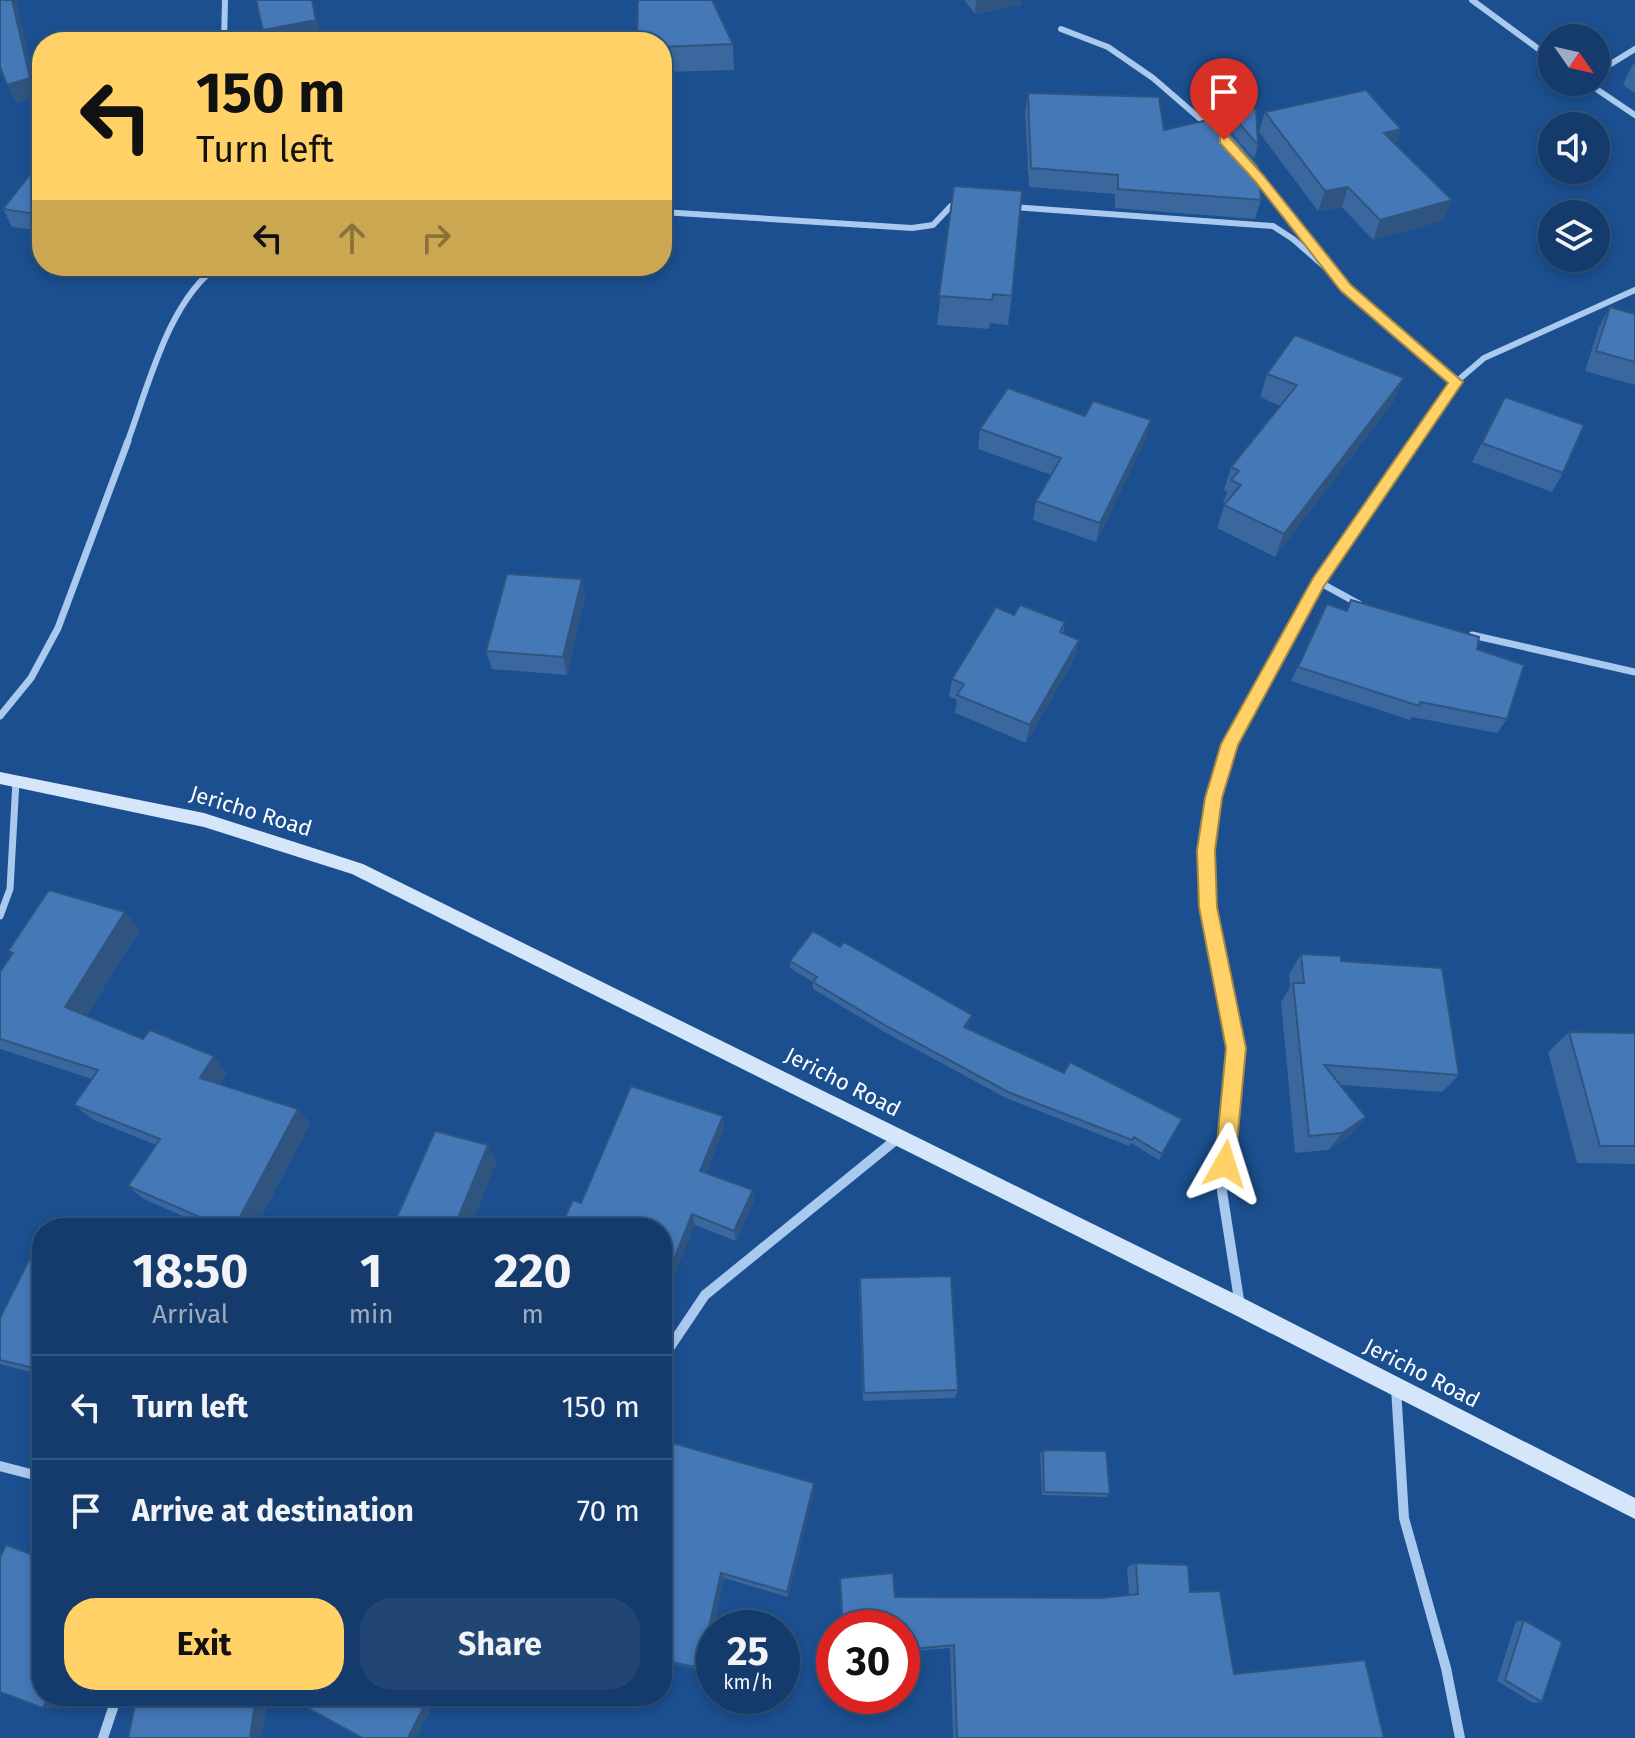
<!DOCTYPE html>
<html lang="en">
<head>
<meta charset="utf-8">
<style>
	body { margin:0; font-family:"Fira Sans",sans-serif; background:#214673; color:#f1f3f6; height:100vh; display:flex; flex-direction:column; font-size:30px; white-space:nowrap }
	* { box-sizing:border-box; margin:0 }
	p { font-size:26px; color:#9dadc1 }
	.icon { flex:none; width:44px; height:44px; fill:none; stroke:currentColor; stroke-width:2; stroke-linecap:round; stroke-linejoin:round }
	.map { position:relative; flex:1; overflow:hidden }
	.drawer { position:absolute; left:32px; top:1218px; width:640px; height:488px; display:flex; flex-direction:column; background:#143b6b; border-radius:32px; box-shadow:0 4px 12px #0003,0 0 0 2px #33557e }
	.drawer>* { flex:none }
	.top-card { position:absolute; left:32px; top:32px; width:640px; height:244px; border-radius:32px; box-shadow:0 4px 12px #0003,0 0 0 2px #33557e; background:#ffd166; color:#111; overflow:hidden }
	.needle { width:52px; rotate:124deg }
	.buttons { position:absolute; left:1538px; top:24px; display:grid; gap:16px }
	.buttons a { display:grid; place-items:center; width:72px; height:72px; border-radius:50%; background:#143b6b; box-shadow:0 4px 12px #0003,0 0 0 2px #33557e; font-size:40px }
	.speed { position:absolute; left:696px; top:1610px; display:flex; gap:16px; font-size:40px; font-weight:700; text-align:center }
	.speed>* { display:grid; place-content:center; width:104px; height:104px; border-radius:50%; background:#143b6b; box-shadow:0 4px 12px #0003,0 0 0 2px #33557e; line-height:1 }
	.speed small { font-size:20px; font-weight:400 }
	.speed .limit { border:12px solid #d22; background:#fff; color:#111 }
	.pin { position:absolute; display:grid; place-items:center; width:68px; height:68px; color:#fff; margin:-82px -34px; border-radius:50% 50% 50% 0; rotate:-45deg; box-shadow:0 0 8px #0007 }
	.pin .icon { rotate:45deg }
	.me { position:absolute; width:88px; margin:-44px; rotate:6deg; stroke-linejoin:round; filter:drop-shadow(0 0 6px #0008) }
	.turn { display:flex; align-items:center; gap:28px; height:168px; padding:0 32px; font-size:36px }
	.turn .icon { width:104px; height:104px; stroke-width:2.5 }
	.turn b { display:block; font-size:56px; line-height:68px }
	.lanes { display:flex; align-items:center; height:76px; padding:0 32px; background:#0003; justify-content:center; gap:40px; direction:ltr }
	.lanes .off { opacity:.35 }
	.eta { display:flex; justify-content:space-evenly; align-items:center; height:136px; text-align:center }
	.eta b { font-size:48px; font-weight:700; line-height:56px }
	.cta { display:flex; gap:16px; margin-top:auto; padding:16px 32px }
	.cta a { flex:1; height:92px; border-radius:32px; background:#ffd166; color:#111; font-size:32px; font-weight:700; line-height:92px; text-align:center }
	.cta a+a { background:#214673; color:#f1f3f6 }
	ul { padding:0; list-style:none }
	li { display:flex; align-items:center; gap:24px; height:104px; padding:0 32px; border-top:2px solid #33557e }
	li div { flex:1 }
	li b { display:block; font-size:30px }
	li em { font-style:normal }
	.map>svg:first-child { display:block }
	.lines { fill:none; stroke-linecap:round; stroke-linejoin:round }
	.street-far2 { stroke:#a9c9ee; stroke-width:6 }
	.street-far1 { stroke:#a9c9ee; stroke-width:7 }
	.street { stroke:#a9c9ee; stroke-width:10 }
	.secondary { fill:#d6e6fa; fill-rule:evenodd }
	.wall { fill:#3a679d }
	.shaded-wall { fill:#305480 }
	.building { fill:#4478b7; stroke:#305480; stroke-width:2 }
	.route { fill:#ffd166; stroke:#a68842; stroke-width:2 }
	.labels { text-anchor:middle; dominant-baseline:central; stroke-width:6; stroke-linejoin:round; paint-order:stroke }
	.street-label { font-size:22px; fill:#fff; stroke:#1b4f8f }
</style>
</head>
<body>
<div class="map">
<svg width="1635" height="1738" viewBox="0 0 1635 1738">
	<rect width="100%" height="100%" fill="#1b4f8f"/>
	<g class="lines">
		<!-- street-far2 -->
		<path class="street-far2" d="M1472 0 1552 59
			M1061 29 1108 47 1153 78 1212 129
			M224 42 225 0
			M1596 73 1635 49
			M1586 82 1635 115
			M1254 173 1328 265
			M1013 207 1273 226 1293 239 1456 382
			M662 212 912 228 933 225 951 206 960 208
			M127 443C148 388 168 301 218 266
			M1414 443 1456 382 1484 358 1635 290"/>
		<!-- street-far1 -->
		<path class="street-far1" d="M1319 582 1359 604
			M1472 635 1635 672
			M0 716 31 678 58 628 128 441
			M0 916 10 889 16 781
			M1229 1010C1218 958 1202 902 1206 848 1212 769 1240 723 1278 656 1319 581 1367 512 1416 441"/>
		<!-- street -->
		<path class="street" d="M1228 1008 1236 1048 1222 1191 1240 1306
			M662 1359 705 1295 898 1138
			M1396 1388 1404 1518 1446 1668 1460 1738
			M0 1466 42 1477
			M103 1738 117 1696"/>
		<!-- secondary -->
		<path class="secondary" d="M0 772 204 813 363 864 1247 1300 1635 1498V1519L1233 1314 352 874 204 827 0 784Z"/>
	</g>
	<!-- wall -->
	<path class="wall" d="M964 0H1021V5L975 14Z
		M662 42 733 44 734 70 662 72Z
		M1635 64V93L1623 85 1632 65Z
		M1028 93 1164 130 1227 129 1231 114 1258 145 1254 160 1261 200 1255 219 1115 208V194L1029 187 1025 112Z
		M1265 112 1401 129 1395 144 1444 220 1373 240 1342 207 1318 211 1259 132Z
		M42 168V231L12 227 3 209Z
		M954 186 1012 296 1008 325 990 323 989 329 937 325Z
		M1610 307 1635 314V385L1585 371 1599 327Z
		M1267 374 1404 378 1393 402 1275 557 1217 528 1225 504 1223 503 1227 492 1224 490 1231 467 1280 406 1260 397Z
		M1505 397 1563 473 1552 492 1472 462Z
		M1085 416 1151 420 1146 439 1096 542 1033 520 1036 501 1051 475 978 449 980 429Z
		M585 597 567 675 492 669 486 651Z
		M1351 600 1477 649 1507 719 1497 733 1412 717 1410 720 1291 681 1327 604 1346 611Z
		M1014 615 1065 622 1063 634 1075 658 1026 743 955 713 957 700 949 696 952 679Z
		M125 912 140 930 86 1016 227 1072 220 1084 298 1109 310 1124 255 1228H210L144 1199 128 1186 156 1145 92 1119 74 1105 92 1079 0 1049V972L12 955 8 951Z
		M840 947 972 1015 970 1022 966 1028 1064 1073 1182 1119 1159 1160 1131 1143 1129 1146 1006 1098 888 1034 813 989V982L790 968V961Z
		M1301 954 1341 961 1459 1075 1442 1092 1341 1085 1366 1117 1351 1134 1328 1150 1295 1153 1281 1002 1290 987 1289 974Z
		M1569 1032 1635 1033V1164L1577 1163 1548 1052Z
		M723 1116 724 1128 706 1173 753 1190 754 1201 736 1241 695 1225 581 1203Z
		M42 1239V1375L0 1364V1318Z
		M860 1278 958 1390 955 1398 863 1401 859 1288Z
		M662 1440 814 1490 788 1597 724 1578 704 1671 662 1661Z
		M1043 1450 1110 1494 1106 1497 1042 1495 1040 1453Z
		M1136 1563 1190 1592 1234 1674 1384 1738H953L950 1648 902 1652V1628H842L840 1578 895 1597 1100 1598 1129 1595 1127 1567Z
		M1524 1620 1542 1702 1533 1703 1497 1681 1516 1621Z"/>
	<!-- shaded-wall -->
	<path class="shaded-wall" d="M12 0H16L38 96 16 103 7 85Z
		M312 0 322 41 315 42H267L263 30Z
		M976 0H1021V5L975 14Z
		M1401 129 1394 149 1384 133Z
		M1348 187 1342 207 1318 211 1325 191Z
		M1452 200 1444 220 1373 240 1380 220Z
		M1404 378 1393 402 1275 557 1284 534Z
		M1151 420 1146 439 1096 542 1100 523Z
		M582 579 585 597 567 675 563 657Z
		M1079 640 1075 658 1026 743 1030 725Z
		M125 912 140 930 81 1024 65 1007Z
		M972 1015 970 1022 962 1034 964 1027Z
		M214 1056 227 1072 214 1093 200 1078Z
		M298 1109 310 1124 255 1228H234Z
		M723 1116 724 1128 703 1182 700 1171Z
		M1366 1117 1351 1134 1328 1150 1342 1133Z
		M488 1145 497 1162 470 1228H454Z
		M753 1190 754 1201 736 1241 734 1231Z
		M692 1214 695 1225 662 1307V1289Z
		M814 1483V1490L788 1597 787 1592Z
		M6 1545 42 1556V1558Z
		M721 1573 724 1578 704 1671 700 1668Z
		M49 1696H68L61 1709 43 1708Z
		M256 1696H268L262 1738H250Z
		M429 1696H438L416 1738H408Z"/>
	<!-- building -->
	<path class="building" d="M0 0H12L30 78 7 85 0 67Z
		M256 0H312L316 20 263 30Z
		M638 0H712L733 44 662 47V42H637Z
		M1366 90 1401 129 1384 133 1452 200 1380 220 1348 187 1325 191 1265 112Z
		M1028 93 1159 97 1164 130 1216 118 1224 125 1259 166 1261 200 1118 189V175L1031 168Z
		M1256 108 1258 145 1231 114Z
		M36 167 42 168V215L3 209Z
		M954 186 1022 191 1012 296 993 294 992 300 939 296Z
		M1610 307 1635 314V362L1596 351Z
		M1295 335 1404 378 1284 534 1224 505 1241 485 1231 480 1239 471 1231 467 1297 385 1267 374Z
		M1008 388 1085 416 1093 401 1151 420 1100 523 1036 501 1061 458 980 429Z
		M1505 397 1584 425 1563 473 1482 443Z
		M507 574 582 579 563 657 486 651Z
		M1351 600 1479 637 1477 649 1524 665 1507 719 1420 702 1419 706 1298 667 1327 604 1347 611Z
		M1020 605 1065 622 1060 632 1079 640 1030 725 957 695 964 684 952 679 996 607 1014 615Z
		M49 890 125 912 65 1007 143 1039 150 1030 214 1056 200 1078 298 1109 234 1228H225L128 1186 160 1139 74 1105 98 1070 0 1039V972L13 953 8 951Z
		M813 931 840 947 844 942 972 1015 964 1027 1064 1073 1070 1062 1182 1119 1162 1154 1134 1137 1132 1140 1008 1092 888 1027 813 982 817 977 790 961Z
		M1301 954 1341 956V961L1442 968 1459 1075 1324 1065 1366 1117 1342 1133 1309 1136 1293 983H1304Z
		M1569 1032 1635 1033V1146H1600Z
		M631 1086 723 1116 700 1171 753 1190 734 1231 692 1214 662 1289V1228H560L573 1200 581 1203Z
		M435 1131 488 1145 454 1228H392Z
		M40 1238 42 1239V1370L0 1360V1318Z
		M951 1276 958 1390 864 1393 860 1278Z
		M662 1440 814 1483 787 1592 721 1573 700 1668 662 1660Z
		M1043 1450 1106 1451 1110 1494 1044 1492Z
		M6 1545 42 1558V1696H49L43 1708 0 1692V1557Z
		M1136 1563 1188 1565 1190 1592 1220 1591 1234 1674 1365 1660 1384 1738H957L954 1645 902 1650V1628H843L840 1578 893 1573 895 1597 1100 1598 1138 1594Z
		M1524 1620 1562 1642 1542 1702 1505 1680Z
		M137 1696H256L250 1738H128Z
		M286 1696H429L408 1738H362Z"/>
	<!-- route -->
	<path class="route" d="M1220 137H1229L1263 175 1351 285 1463 382 1324 586 1238 745 1222 798 1215 850 1217 907 1246 1048 1235 1164 1232 1171 1225 1174 1218 1171 1215 1164 1226 1048 1199 907 1197 850 1205 798 1221 744 1313 578 1448 383 1341 291 1254 180 1220 143Z"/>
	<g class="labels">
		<!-- street labels -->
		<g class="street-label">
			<text transform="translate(251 811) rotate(17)">Jericho Road</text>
			<text transform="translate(843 1082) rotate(27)">Jericho Road</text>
			<text transform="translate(1422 1373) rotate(27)">Jericho Road</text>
		</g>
	</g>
</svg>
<div class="buttons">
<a><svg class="needle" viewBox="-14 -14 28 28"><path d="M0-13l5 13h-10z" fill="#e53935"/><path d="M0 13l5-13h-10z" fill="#9dadc1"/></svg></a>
<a><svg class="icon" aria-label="sound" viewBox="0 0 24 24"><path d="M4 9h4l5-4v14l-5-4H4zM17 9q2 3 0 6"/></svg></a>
<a><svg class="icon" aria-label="layers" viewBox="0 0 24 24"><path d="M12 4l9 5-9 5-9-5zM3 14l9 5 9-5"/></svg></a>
</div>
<div class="speed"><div>25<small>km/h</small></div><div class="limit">30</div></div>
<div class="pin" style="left:1224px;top:140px;background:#d93025"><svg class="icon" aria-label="arrive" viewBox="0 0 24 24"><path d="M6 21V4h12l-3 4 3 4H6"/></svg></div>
<svg class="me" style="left:1225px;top:1164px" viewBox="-20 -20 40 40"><path d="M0-17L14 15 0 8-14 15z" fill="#ffd166" stroke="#fff" stroke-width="4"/></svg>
<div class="top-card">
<div class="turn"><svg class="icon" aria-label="left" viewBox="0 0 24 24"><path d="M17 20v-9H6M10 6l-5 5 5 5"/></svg><div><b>150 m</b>Turn left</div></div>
<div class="lanes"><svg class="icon" aria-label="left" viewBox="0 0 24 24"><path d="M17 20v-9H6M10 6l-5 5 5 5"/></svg><svg class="icon off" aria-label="ahead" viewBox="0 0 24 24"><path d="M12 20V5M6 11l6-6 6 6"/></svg><svg class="icon off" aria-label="right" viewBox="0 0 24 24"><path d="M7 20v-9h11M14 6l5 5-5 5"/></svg></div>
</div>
<section class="drawer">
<div class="eta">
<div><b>18:50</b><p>Arrival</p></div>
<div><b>1</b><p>min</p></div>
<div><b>220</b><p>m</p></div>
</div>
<ul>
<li><svg class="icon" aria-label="left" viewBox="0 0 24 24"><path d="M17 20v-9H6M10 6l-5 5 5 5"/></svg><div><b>Turn left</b></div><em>150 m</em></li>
<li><svg class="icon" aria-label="arrive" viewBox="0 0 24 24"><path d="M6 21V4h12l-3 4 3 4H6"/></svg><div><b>Arrive at destination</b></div><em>70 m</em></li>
</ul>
<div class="cta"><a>Exit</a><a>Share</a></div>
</section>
</div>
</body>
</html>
